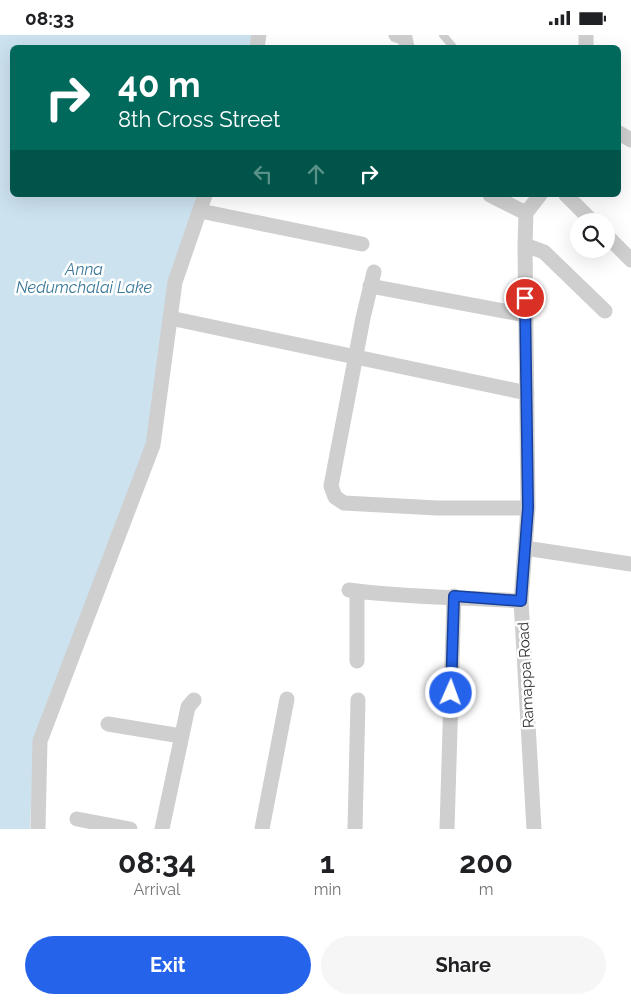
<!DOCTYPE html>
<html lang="en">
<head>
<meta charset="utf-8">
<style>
	body { margin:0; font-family:Raleway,sans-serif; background:#f6f6f6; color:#202124; height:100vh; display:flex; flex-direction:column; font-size:19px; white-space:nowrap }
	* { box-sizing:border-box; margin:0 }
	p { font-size:16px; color:#757577 }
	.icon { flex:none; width:28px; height:28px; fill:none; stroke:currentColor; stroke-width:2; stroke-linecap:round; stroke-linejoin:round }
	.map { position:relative; height:794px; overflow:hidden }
	.sheet { display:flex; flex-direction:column; background:#fff; flex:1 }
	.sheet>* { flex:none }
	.top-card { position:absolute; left:10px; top:10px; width:611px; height:152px; border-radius:8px; box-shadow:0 5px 20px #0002; background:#00695c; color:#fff; overflow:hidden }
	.controls { position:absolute; left:570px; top:178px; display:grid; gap:10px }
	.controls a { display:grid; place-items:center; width:45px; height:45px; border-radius:50%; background:#fff; box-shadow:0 5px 20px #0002; font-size:25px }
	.pin { position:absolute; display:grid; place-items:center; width:42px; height:42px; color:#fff; margin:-21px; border:2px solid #fff; border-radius:50%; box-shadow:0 1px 5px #0007 }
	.me { position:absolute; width:55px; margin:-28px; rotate:2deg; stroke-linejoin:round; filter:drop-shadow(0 0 4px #0008) }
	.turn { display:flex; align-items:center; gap:18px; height:105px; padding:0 25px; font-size:22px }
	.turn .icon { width:65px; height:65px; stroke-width:2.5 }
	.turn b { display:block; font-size:35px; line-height:42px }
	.lanes { display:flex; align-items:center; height:48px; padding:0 25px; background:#0003; justify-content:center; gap:25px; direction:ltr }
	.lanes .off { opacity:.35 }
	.eta { display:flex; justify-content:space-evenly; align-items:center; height:85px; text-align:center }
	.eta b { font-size:30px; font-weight:700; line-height:35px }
	.primary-button { display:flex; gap:10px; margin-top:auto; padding:10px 25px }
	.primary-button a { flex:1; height:58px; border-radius:30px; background:#2563eb; color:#fff; font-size:20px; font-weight:700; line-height:58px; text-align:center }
	.primary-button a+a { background:#f6f6f6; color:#202124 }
	.status { display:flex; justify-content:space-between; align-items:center; height:35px; padding:0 25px; background:#fff; direction:ltr }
	.status svg { height:14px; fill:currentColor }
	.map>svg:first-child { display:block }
	.water { fill:#cce2ef }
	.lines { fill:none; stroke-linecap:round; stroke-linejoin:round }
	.service { stroke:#cfcfcf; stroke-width:8 }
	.minor { stroke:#cfcfcf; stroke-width:15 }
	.route-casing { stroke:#184099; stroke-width:12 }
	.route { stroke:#2563eb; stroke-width:9 }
	.labels { text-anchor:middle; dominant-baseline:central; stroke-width:5; stroke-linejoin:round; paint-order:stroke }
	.street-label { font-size:15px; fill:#323232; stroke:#fff }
	.water-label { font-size:16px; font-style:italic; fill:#3a7799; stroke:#fff }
</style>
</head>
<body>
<div class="status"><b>08:33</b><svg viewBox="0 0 49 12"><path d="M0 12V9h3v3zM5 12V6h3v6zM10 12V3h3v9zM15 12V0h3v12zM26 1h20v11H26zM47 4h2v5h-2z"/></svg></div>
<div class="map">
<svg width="631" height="794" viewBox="0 0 631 794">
	<rect width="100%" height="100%" fill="#fff"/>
	<!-- water -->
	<path class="water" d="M0 0H252L250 12H12V160H199L149 402 34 704 30 794H0Z"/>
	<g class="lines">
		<!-- service -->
		<path class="service" d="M443 0 453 12"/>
		<!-- minor -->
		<path class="minor" d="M396 0 405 3 407 12
			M586 0V12
			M257 12 259 0
			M619 98 631 105
			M490 160 526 178
			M566 160 592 186
			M200 176 362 209
			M606 200 631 225
			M525 210 544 217 605 276
			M374 237 363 283 331 451 335 462 344 468 437 473H528
			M370 251 526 280
			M170 283 527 358
			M525 513 631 529
			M349 555C406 563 464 562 521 566
			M357 556V626
			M108 689 181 701
			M77 784 130 794
			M38 794 40 706 153 410 175 247 205 160
			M162 794 188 672 194 665
			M262 794 287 664
			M355 794 358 665
			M447 794 454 561
			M534 794 521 566 528 473 525 210 526 178 540 160"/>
	</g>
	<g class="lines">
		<!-- route casing -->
		<g class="route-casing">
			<path id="route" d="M451 658 454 561 521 566 528 473 525 263"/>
		</g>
		<!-- route -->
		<use href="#route" class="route"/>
	</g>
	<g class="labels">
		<!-- street labels -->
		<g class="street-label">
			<text transform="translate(526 640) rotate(-93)">Ramappa Road</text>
		</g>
		<!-- water labels -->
		<g class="water-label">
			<text x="84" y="234">Anna<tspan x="84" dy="18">Nedumchalai Lake</tspan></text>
		</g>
	</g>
</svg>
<div class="controls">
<a><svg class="icon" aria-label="search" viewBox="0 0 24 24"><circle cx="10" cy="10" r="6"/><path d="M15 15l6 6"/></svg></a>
</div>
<div class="pin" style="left:525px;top:263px;background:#d93025"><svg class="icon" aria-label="arrive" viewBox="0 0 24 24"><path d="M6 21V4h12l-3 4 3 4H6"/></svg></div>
<svg class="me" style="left:451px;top:658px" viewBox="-20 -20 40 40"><circle r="17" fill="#2563eb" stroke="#fff" stroke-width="3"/><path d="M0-11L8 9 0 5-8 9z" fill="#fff"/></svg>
<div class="top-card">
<div class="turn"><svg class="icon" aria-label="right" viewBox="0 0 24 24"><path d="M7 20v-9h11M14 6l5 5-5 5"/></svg><div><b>40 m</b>8th Cross Street</div></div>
<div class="lanes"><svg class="icon off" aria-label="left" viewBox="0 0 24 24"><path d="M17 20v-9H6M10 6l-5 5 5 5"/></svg><svg class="icon off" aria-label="ahead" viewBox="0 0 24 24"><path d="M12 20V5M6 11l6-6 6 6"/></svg><svg class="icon" aria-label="right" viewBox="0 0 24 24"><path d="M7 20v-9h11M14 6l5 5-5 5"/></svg></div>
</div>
</div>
<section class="sheet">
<div class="eta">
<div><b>08:34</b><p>Arrival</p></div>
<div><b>1</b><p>min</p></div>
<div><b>200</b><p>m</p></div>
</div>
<div class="primary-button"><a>Exit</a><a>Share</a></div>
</section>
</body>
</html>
